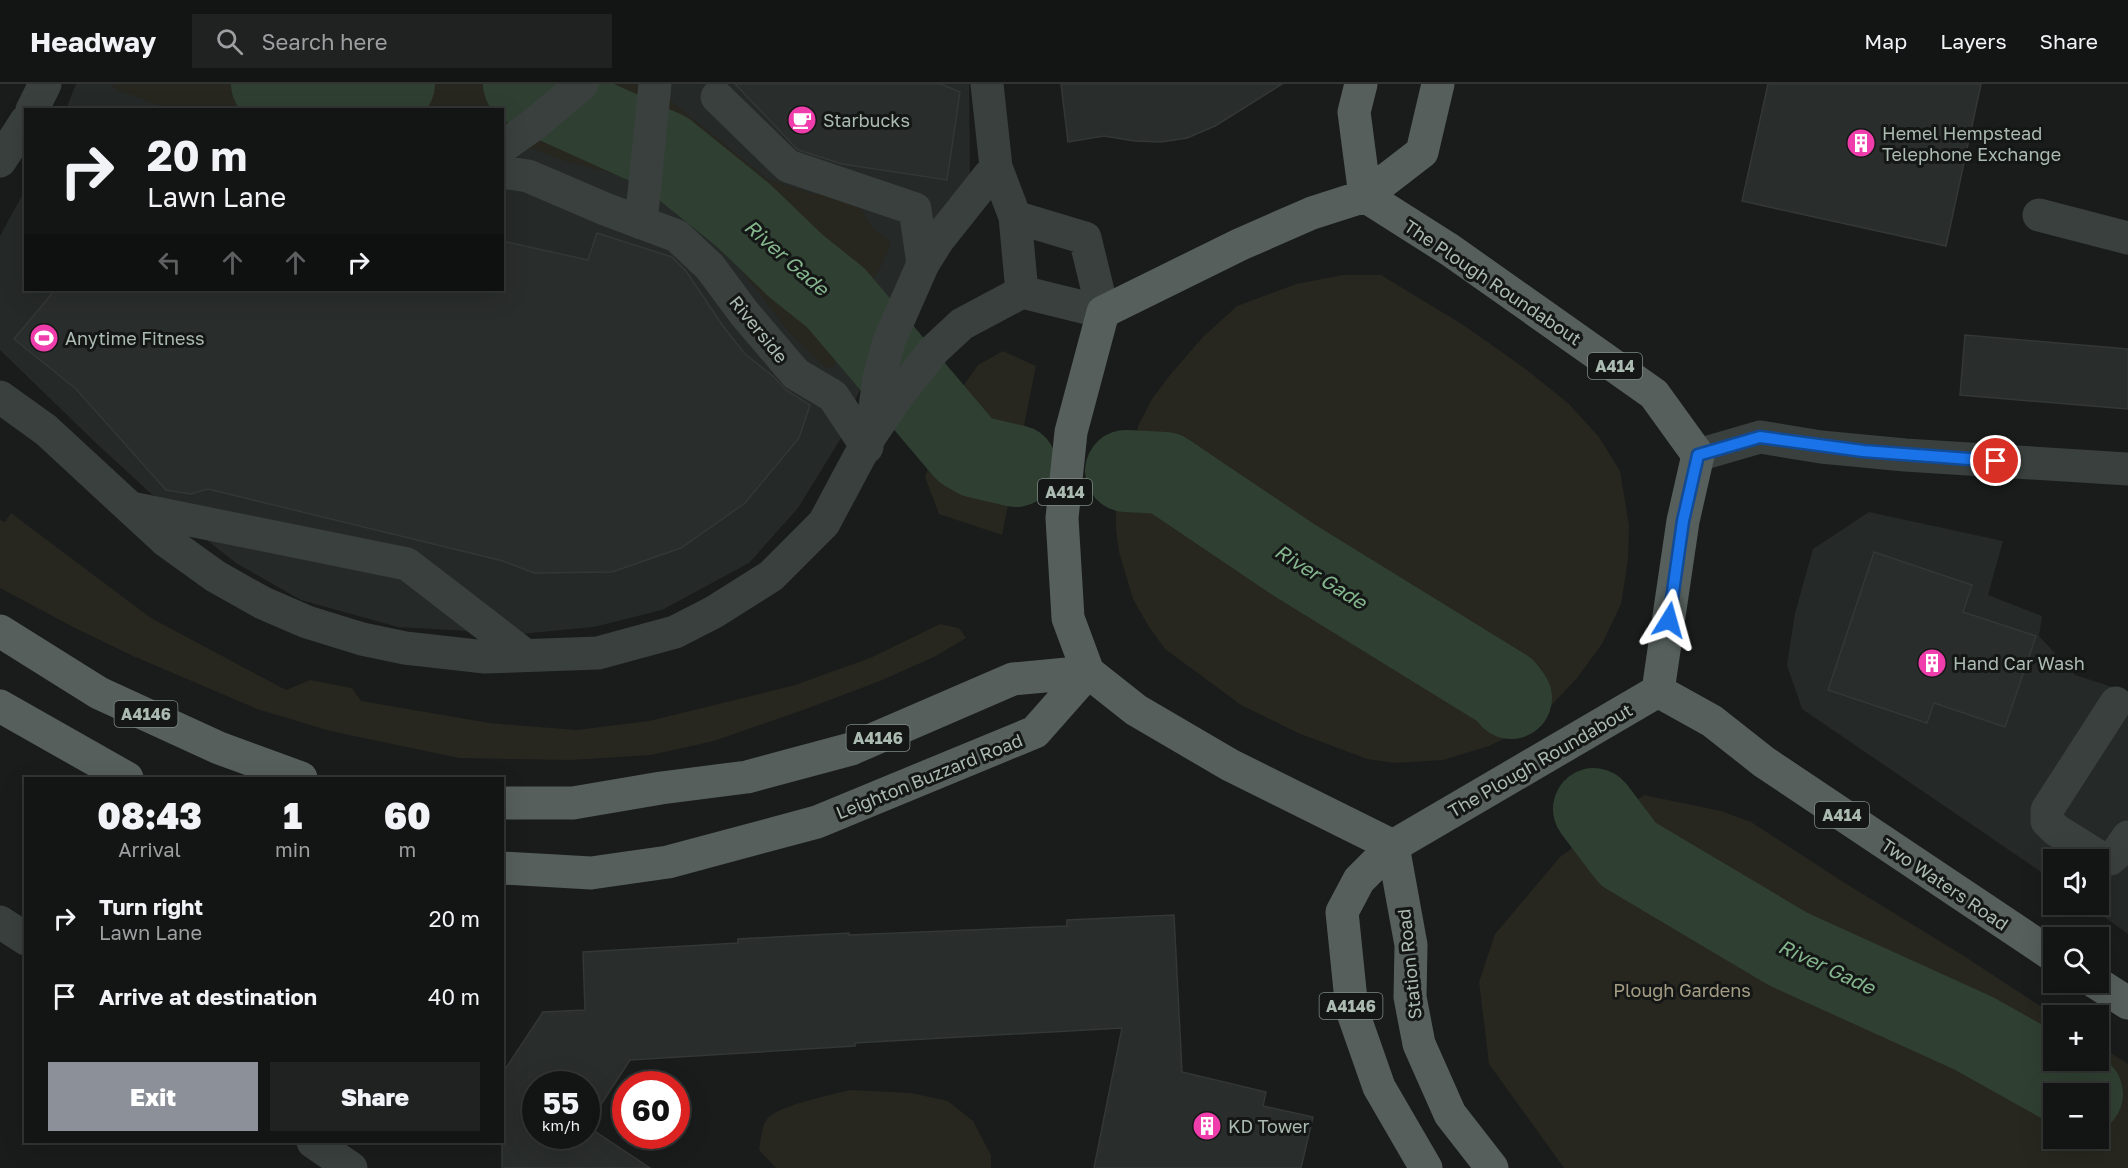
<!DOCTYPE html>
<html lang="en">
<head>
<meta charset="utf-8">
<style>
	body { margin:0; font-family:"Golos Text",sans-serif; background:#202222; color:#f1f3f6; height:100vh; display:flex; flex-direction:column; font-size:22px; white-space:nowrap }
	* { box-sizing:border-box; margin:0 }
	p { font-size:20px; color:#9d9fa0 }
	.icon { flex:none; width:33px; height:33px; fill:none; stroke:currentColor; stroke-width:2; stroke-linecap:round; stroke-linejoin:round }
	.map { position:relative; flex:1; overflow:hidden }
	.drawer { position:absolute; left:24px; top:693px; width:480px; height:366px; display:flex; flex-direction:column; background:#131514; border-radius:0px; box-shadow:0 6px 24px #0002,0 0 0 2px #323434 }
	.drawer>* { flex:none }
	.hud { position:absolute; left:24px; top:24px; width:480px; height:183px; border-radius:0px; box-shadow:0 6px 24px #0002,0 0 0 2px #323434; background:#131514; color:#f1f3f6; overflow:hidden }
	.fabs { position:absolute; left:2043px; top:765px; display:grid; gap:12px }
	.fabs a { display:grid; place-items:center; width:66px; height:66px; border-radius:0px; background:#131514; box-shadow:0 6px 24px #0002,0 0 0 2px #323434; font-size:30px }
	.speed { position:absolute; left:522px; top:987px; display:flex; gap:12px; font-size:30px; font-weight:700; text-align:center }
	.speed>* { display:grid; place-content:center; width:78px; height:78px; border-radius:50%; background:#131514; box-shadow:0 6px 24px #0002,0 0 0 2px #323434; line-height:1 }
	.speed small { font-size:15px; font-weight:400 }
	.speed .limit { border:9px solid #d22; background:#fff; color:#111 }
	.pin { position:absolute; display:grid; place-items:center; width:51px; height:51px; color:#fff; margin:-26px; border:3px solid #fff; border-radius:50%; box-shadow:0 2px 6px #0007 }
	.me { position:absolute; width:66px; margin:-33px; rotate:8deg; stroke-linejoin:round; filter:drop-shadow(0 0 4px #0008) }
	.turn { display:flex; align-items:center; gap:21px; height:126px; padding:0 24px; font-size:27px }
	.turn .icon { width:78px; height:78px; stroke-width:2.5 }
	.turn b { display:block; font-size:42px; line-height:51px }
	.lanes { display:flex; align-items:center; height:57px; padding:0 24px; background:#0003; justify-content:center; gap:30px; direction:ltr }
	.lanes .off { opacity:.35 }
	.eta { display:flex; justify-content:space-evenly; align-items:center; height:102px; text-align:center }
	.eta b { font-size:36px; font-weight:800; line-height:42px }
	.cta { display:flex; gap:12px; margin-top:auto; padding:12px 24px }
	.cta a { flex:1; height:69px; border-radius:0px; background:#8c9099; color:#fff; font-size:24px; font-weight:800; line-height:69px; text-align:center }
	.cta a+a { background:#202222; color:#f1f3f6 }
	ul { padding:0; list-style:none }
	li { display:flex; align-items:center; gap:18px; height:78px; padding:0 24px }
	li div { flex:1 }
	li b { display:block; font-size:22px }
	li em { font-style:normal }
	header { display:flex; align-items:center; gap:36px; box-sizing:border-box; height:84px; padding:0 30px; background:#131514; border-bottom:2px solid #323434 }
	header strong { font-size:28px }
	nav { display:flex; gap:33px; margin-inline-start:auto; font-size:21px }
	.search { width:420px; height:54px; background:#202222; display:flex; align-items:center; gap:15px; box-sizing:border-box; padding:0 21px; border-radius:0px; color:#9d9fa0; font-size:22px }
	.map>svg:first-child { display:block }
	.built { fill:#252928 }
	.green { fill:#27261f; fill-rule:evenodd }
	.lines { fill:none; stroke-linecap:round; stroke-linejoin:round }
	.river { stroke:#2f4032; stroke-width:82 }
	.building { fill:#292d2c; stroke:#333736; stroke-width:1.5; fill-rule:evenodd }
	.minor { stroke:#3a403e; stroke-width:33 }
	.major { stroke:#565f5b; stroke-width:33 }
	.route-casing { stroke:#114b97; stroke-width:15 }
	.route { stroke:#1a73e8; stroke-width:10 }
	.labels { text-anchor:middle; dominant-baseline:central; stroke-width:6; stroke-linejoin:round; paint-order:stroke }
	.shield { fill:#141716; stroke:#7e8a83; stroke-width:1.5 }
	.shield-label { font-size:16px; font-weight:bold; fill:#acbbb2 }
	.poi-label { font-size:18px; fill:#acbbb2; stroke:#141716; text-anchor:start }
	.street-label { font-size:18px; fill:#acbbb2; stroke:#141716 }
	.park-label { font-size:18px; fill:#a59e84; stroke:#141716 }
	.water-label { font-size:20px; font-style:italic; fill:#84b58d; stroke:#141716 }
</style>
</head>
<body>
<header>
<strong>Headway</strong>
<div class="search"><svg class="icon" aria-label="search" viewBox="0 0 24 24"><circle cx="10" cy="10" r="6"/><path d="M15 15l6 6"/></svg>Search here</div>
<nav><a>Map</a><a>Layers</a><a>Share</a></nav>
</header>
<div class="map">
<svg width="2128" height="1084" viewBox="0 0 2128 1084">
	<rect width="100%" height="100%" fill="#191c1b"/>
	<!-- built -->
	<path class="built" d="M76 0H969L970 95 855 316 843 351 798 424 749 479 662 526 594 543 520 550 398 543 301 516 236 479 170 427 97 360 0 266V152L25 106 26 206H502V26L66 25Z
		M1869 428 2003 457 1988 511 2042 532 2039 552 2075 591 2128 608V850L2088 821 2098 820V776H2054L2053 796 1802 625 1787 581 1795 529 1813 465Z"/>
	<!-- green -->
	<path class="green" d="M114 0H650L767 95 814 110H859C862 134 871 145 891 158L883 178 867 207 833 284 825 283 790 249 734 177 713 146 694 128 667 111 625 94 605 87 568 78 503 53 502 26 168 25 113 4Z
		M1343 191H1381L1465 242 1527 286 1569 320 1599 353 1620 387 1629 441 1628 476 1621 520 1602 560 1577 594 1547 626 1514 650 1489 662 1443 676 1394 679 1367 675 1298 649 1241 621 1165 565 1149 543 1133 515 1119 468 1116 445V423L1127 405V393L1138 342 1152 315 1170 291 1203 253 1237 222 1296 200Z
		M1003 267 1036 282 1002 451 939 430 925 393 946 326 978 281Z
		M11 429 151 534 286 606 310 596 352 604 361 617 490 639 576 646 649 637 795 601 870 574 940 540 959 544 966 554 934 573 880 597 806 625 714 657 651 671 571 676 459 674 330 647 257 625 133 572 73 543 0 504V436L5 438Z
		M1644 711 1721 727 1751 738 1845 799 1964 872 2054 931V976H2098L2099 961 2128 980V1084H1564L1489 980 1479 898 1495 850 1560 773ZM2054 1010H2098V1054H2054Z
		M850 1006 911 1009 948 1017 973 1037 991 1071V1084H776L759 1066C761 1055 761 1042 768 1034 780 1021 831 1011 850 1006Z"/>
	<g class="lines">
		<!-- river -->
		<path class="river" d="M272 0 286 7 332 10 371 9 394 0
			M524 0 541 12 665 68 743 131 796 182 836 214 965 366 977 373 1016 382
			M1126 387 1165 389 1294 476 1505 606 1511 614
			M1594 725 1628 770 1788 865 1973 949 2082 1010"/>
	</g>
	<!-- building -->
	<path class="building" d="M735 0H941L960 8 947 96 842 80 798 66Z
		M1061 0H1282L1215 42 1187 54 1161 58 1135 57 1104 52 1068 58Z
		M1768 0H1981L1946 162 1742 117Z
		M597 149 672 173 686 187 723 242 745 270 773 292 786 306 810 321 799 354 745 419 681 464 612 488 534 489 503 477 208 405 191 410 166 406 76 305 14 255 55 206H502V157L588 176Z
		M1965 251 2128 265V325L1960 311Z
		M1874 468 1972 501 1963 528 2036 552 2005 643 1934 619 1927 639 1828 606Z
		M1174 831 1182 988 1266 1008 1263 1022 1313 1033 1301 1084H1094L1122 944 855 959V962L630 976 587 1042 650 1084H502V990L543 928 585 926 583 868 738 859V855L849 849V851L1067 842V836ZM536 1000H586V1052H536Z"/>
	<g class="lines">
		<!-- minor -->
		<path class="minor" d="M987 0 996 83 1015 133 1022 208
			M717 13 788 82 915 125 923 180
			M32 26 45 0
			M502 63 532 42 582 0
			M0 77 26 37
			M502 88 528 92 605 125 677 152 710 183 744 229 796 290 833 312 867 363
			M2039 131 2128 154
			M1015 133 1085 154 1103 228 1022 208
			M641 139 655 0
			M0 313 46 346 165 456 215 492 263 519 307 538 362 555 405 564 485 573 598 569 675 548 714 528 771 492 824 439 871 351 899 310 934 266 962 240 1022 208
			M872 345 879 294 889 257 923 180 938 156 996 83
			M1698 371 1760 353 1821 363 1905 371 2128 385
			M131 424 407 480 525 571
			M2116 619 2047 726V737L2056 746 2101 774 2110 775 2116 770 2128 753
			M0 838 26 855
			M313 1058 351 1084"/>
		<!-- major -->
		<path class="major" d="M1361 0 1354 28 1365 112
			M1365 112 1450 166 1654 310 1698 371 1683 437 1658 607
			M0 547 99 609 219 664 301 694
			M1658 607 1712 637 1764 678 2054 872
			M0 622 127 694
			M502 719H573L661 704 747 693 851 665 1013 595 1088 588
			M1393 762 1230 681 1136 626 1088 588 1068 534 1062 434 1071 348 1103 228 1241 160 1312 129 1365 112 1422 68 1438 0
			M1393 762 1411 861 1410 913 1419 960 1450 1030 1492 1084
			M502 784 591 789 668 778 817 738 1035 648 1088 588
			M2095 898 2128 919
			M1426 1084 1379 1003 1352 926 1342 828 1359 796 1393 762 1658 607"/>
	</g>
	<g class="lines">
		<!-- route casing -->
		<g class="route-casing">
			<path id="route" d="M1669 536 1683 437 1698 371 1760 353 1863 367 1996 377"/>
		</g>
		<!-- route -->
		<use href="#route" class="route"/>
	</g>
	<!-- icons -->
	<defs>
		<g id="cafe-disc" transform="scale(1.5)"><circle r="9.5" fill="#ef3eab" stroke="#141716"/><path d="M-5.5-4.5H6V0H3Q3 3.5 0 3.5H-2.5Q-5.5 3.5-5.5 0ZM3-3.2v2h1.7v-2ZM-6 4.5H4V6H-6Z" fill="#fff"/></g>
		<g id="building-disc" transform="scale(1.5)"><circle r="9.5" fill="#ef3eab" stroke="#141716"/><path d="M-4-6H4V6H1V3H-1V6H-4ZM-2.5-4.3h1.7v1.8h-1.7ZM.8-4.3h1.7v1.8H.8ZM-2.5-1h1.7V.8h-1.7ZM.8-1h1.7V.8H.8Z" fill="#fff"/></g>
		<g id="stadium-disc" transform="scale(1.5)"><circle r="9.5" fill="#ef3eab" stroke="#141716"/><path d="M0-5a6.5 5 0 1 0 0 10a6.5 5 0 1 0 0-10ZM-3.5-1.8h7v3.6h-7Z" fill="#fff"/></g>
	</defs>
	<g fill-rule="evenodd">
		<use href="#cafe-disc" x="802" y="36"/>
		<use href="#building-disc" x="1861" y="59"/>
		<use href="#stadium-disc" x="44" y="254"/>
		<use href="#building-disc" x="1932" y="579"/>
		<use href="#building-disc" x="1207" y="1042"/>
	</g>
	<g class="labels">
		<!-- shield labels -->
		<g class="shield">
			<rect x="1588" y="269" width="54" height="26" rx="4.5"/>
			<rect x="1038" y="395" width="54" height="26" rx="4.5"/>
			<rect x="114.5" y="617" width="63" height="26" rx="4.5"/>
			<rect x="846.5" y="641" width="63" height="26" rx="4.5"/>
			<rect x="1815" y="718" width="54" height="26" rx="4.5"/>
			<rect x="1319.5" y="909" width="63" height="26" rx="4.5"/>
		</g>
		<g class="shield-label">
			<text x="1615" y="282">A414</text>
			<text x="1065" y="408">A414</text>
			<text x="146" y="630">A4146</text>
			<text x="878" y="654">A4146</text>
			<text x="1842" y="731">A414</text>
			<text x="1351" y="922">A4146</text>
		</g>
		<!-- poi labels -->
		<g class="poi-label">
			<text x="823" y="36">Starbucks</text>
			<text x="1882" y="49">Hemel Hempstead<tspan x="1882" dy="21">Telephone Exchange</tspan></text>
			<text x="65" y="254">Anytime Fitness</text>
			<text x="1953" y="579">Hand Car Wash</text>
			<text x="1228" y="1042">KD Tower</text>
		</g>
		<!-- street labels -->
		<g class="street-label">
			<text transform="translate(1493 198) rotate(34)">The Plough Roundabout</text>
			<text transform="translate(759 245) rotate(51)">Riverside</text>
			<text transform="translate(1540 676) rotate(-30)">The Plough Roundabout</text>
			<text transform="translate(929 692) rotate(-22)">Leighton Buzzard Road</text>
			<text transform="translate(1945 800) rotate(34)">Two Waters Road</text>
			<text transform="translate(1409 880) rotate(-96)">Station Road</text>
		</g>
		<!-- park labels -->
		<g class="park-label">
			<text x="1682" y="906">Plough Gardens</text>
		</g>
		<!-- water labels -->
		<g class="water-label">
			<text transform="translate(787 173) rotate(41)">River Gade</text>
			<text transform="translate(1321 492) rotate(32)">River Gade</text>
			<text transform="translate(1827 882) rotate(25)">River Gade</text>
		</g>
	</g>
</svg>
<div class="fabs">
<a><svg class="icon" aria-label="sound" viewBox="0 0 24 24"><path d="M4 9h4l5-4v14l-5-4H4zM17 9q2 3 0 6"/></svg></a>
<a><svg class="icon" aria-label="search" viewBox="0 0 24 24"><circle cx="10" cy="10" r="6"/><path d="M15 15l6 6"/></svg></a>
<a>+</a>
<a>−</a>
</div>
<div class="speed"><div>55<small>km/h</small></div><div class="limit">60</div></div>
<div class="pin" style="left:1996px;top:377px;background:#d93025"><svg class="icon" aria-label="arrive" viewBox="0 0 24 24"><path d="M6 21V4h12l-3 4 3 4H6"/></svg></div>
<svg class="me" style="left:1669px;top:536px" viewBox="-20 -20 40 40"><path d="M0-17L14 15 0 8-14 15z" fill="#1a73e8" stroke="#fff" stroke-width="4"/></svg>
<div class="hud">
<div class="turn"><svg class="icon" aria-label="right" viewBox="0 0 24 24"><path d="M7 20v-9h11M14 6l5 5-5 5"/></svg><div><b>20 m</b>Lawn Lane</div></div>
<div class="lanes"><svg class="icon off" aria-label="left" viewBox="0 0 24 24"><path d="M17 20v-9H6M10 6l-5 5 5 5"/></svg><svg class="icon off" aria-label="ahead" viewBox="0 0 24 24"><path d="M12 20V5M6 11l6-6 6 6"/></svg><svg class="icon off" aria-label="ahead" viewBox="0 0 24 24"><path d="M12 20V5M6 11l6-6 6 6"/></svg><svg class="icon" aria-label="right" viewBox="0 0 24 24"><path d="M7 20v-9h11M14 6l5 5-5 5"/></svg></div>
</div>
<section class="drawer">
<div class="eta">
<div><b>08:43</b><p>Arrival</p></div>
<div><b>1</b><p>min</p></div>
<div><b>60</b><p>m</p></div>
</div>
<ul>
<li><svg class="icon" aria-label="right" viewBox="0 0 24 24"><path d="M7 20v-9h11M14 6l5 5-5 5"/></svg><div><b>Turn right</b><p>Lawn Lane</p></div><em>20 m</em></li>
<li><svg class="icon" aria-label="arrive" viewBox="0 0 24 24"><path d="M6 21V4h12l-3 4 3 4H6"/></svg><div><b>Arrive at destination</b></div><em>40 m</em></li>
</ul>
<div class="cta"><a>Exit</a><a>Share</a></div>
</section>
</div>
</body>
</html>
